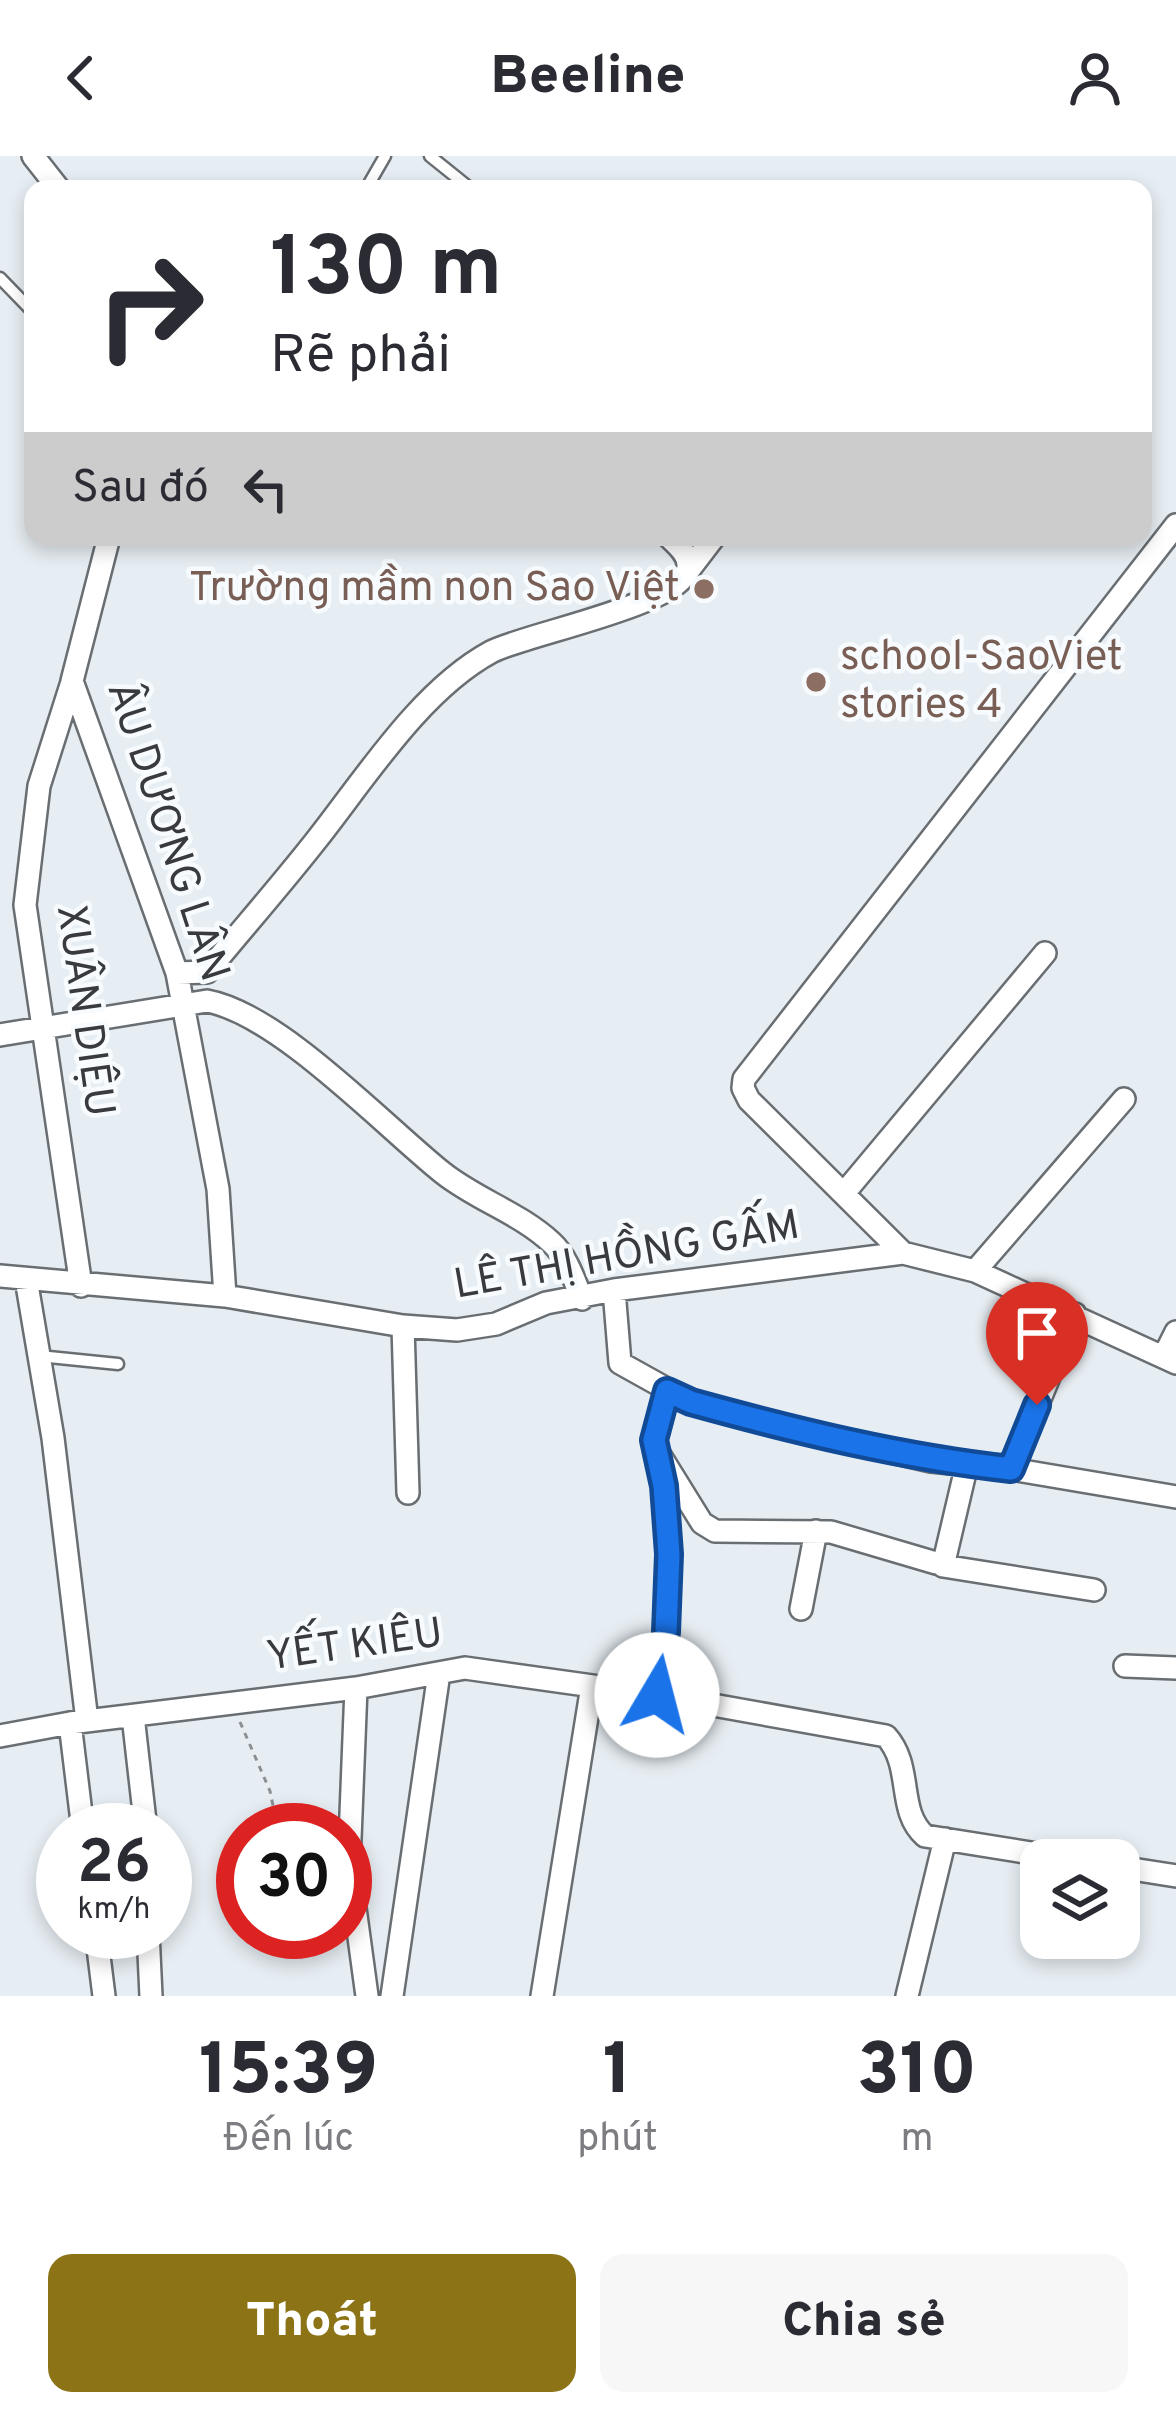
<!DOCTYPE html>
<html lang="vi">
<head>
<meta charset="utf-8">
<style>
	body { margin:0; font-family:Overpass,sans-serif; background:#f7f7f7; color:#2b2b33; height:100vh; display:flex; flex-direction:column; font-size:45px; white-space:nowrap }
	* { box-sizing:border-box; margin:0 }
	p { font-size:39px; color:#7c7c81 }
	.icon { flex:none; width:66px; height:66px; fill:none; stroke:currentColor; stroke-width:2; stroke-linecap:round; stroke-linejoin:round }
	.map { position:relative; height:1840px; overflow:hidden }
	.sheet { display:flex; flex-direction:column; background:#fff; flex:1 }
	.sheet>* { flex:none }
	.guide { position:absolute; left:24px; top:24px; width:1128px; height:366px; border-radius:24px; box-shadow:0 6px 18px #0003; background:#fff; color:#2b2b33; overflow:hidden }
	.tools { position:absolute; left:1020px; top:1683px; display:grid; gap:24px }
	.tools a { display:grid; place-items:center; width:120px; height:120px; border-radius:24px; background:#fff; box-shadow:0 6px 18px #0003; font-size:60px }
	.speed { position:absolute; left:36px; top:1647px; display:flex; gap:24px; font-size:60px; font-weight:700; text-align:center }
	.speed>* { display:grid; place-content:center; width:156px; height:156px; border-radius:50%; background:#fff; box-shadow:0 6px 18px #0003; line-height:1 }
	.speed small { font-size:30px; font-weight:400 }
	.speed .limit { border:18px solid #d22; background:#fff; color:#111 }
	.pin { position:absolute; display:grid; place-items:center; width:102px; height:102px; color:#fff; margin:-123px -51px; border-radius:50% 50% 50% 0; rotate:-45deg; box-shadow:0 0 12px #0007 }
	.pin .icon { rotate:45deg }
	.me { position:absolute; width:132px; margin:-66px; rotate:8deg; stroke-linejoin:round; filter:drop-shadow(0 0 9px #0008) }
	.turn { display:flex; align-items:center; gap:42px; height:252px; padding:0 48px; font-size:54px }
	.turn .icon { width:156px; height:156px; stroke-width:2.5 }
	.turn b { display:block; font-size:84px; line-height:102px }
	.then { display:flex; align-items:center; height:114px; padding:0 48px; background:#0003; gap:24px; font-size:45px }
	.eta { display:flex; justify-content:space-evenly; align-items:center; height:204px; text-align:center }
	.eta b { font-size:72px; font-weight:800; line-height:84px }
	.primary-button { display:flex; gap:24px; margin-top:auto; padding:24px 48px }
	.primary-button a { flex:1; height:138px; border-radius:24px; background:#8b7316; color:#fff; font-size:48px; font-weight:800; line-height:138px; text-align:center }
	.primary-button a+a { background:#f7f7f7; color:#2b2b33 }
	header { display:flex; justify-content:space-between; align-items:center; height:156px; padding:0 48px; background:#fff; font-size:54px; font-weight:800 }
	.map>svg:first-child { display:block }
	.lines { fill:none; stroke-linecap:round; stroke-linejoin:round }
	.lane-casing { stroke:#696e73; stroke-width:15 }
	.street-casing { stroke:#696e73; stroke-width:26 }
	.path { stroke:#8b8f93; stroke-width:3; stroke-dasharray:6 6; stroke-linecap:butt }
	.lane { stroke:#fff; stroke-width:10 }
	.street { stroke:#fff; stroke-width:21 }
	.route-casing { stroke:#114b97; stroke-width:30 }
	.route { stroke:#1a73e8; stroke-width:21 }
	.education-dot { fill:#8d6e63; stroke:#f7fbfe; stroke-width:4.5 }
	.labels { text-anchor:middle; dominant-baseline:central; stroke-width:9; stroke-linejoin:round; paint-order:stroke }
	.education-label { font-size:42px; fill:#785e54; stroke:#f7fbfe; text-anchor:end }
	.street-label { font-size:42px; fill:#383a3d; stroke:#f7fbfe }
</style>
</head>
<body>
<header><svg class="icon" aria-label="back" viewBox="0 0 24 24"><path d="M15 5l-7 7 7 7"/></svg>Beeline<svg class="icon" aria-label="person" viewBox="0 0 24 24"><circle cx="12" cy="8" r="4"/><path d="M4 21q1-7 8-7t8 7"/></svg></header>
<div class="map">
<svg width="1176" height="1840" viewBox="0 0 1176 1840">
	<rect width="100%" height="100%" fill="#e7eef3"/>
	<g class="lines">
		<!-- lane casing -->
		<g class="lane-casing">
			<path id="lane" d="M430 0 471 33
				M366 33 385 0
				M0 122 33 156
				M39 1200 118 1208"/>
		</g>
		<!-- street casing -->
		<g class="street-casing">
			<path id="street" d="M33 0 59 33
				M109 381 72 525 177 817 218 1033 225 1140
				M688 415 714 381
				M72 526 39 630 25 749 81 1130
				M177 817 207 816C244 771 282 728 318 682 366 621 421 534 491 496 524 478 686 448 688 411 689 398 677 389 669 381
				M0 879 207 845C279 858 384 970 443 1017 477 1044 520 1057 552 1087 567 1101 574 1124 582 1143
				M845 1036 1045 797
				M903 1097 749 944 743 932 744 923 1176 369
				M975 1115 1124 943
				M0 1120 225 1140 403 1170 457 1174 496 1168 546 1147 614 1134 903 1097 975 1115 1176 1207
				M26 1123 53 1282 87 1565
				M614 1134 620 1207 690 1246 809 1277 931 1305 1011 1313 1176 1341
				M403 1170 408 1337
				M1164 1200 1176 1176
				M658 1296 702 1367 715 1375 831 1376 936 1407
				M967 1308 943 1410 1094 1434
				M1011 1313 1075 1158
				M801 1453 816 1375
				M1125 1510 1176 1512
				M356 1532 349 1708 367 1840
				M657 1539 666 1476 669 1398 666 1346 654 1284 666 1235
				M133 1560 146 1674
				M70 1567 83 1674
				M0 1580 70 1567 356 1532 465 1512 657 1539 886 1580C914 1611 896 1654 925 1680L1075 1704
				M1119 1711 1176 1720
				M96 1776 104 1840
				M148 1776 151 1840
				M392 1840 439 1517
				M542 1840 592 1530
				M907 1840 945 1683"/>
		</g>
		<!-- path -->
		<path class="path" d="M240 1566 270 1635 278 1674"/>
		<!-- lane -->
		<use href="#lane" class="lane"/>
		<!-- street -->
		<use href="#street" class="street"/>
	</g>
	<g class="lines">
		<!-- route casing -->
		<g class="route-casing">
			<path id="route" d="M657 1539 666 1476 669 1398 664 1330 654 1284 667 1235 691 1246C796 1275 902 1301 1011 1313L1037 1249"/>
		</g>
		<!-- route -->
		<use href="#route" class="route"/>
	</g>
	<!-- markers -->
	<g class="education-dot">
		<circle cx="704" cy="433" r="12"/>
		<circle cx="816" cy="526" r="12"/>
	</g>
	<g class="labels">
		<!-- education labels -->
		<g class="education-label">
			<text x="680" y="433">Trường mầm non Sao Việt</text>
			<text x="840" y="502" text-anchor="start">school-SaoViet<tspan x="840" dy="48">stories 4</tspan></text>
		</g>
		<!-- street labels -->
		<g class="street-label">
			<text transform="translate(166 676) rotate(72)">ÂU DƯƠNG LÂN</text>
			<text transform="translate(83 855) rotate(82)">XUÂN DIỆU</text>
			<text transform="translate(627 1101) rotate(-10)">LÊ THỊ HỒNG GẤM</text>
			<text transform="translate(355 1491) rotate(-8)">YẾT KIÊU</text>
		</g>
	</g>
</svg>
<div class="tools">
<a><svg class="icon" aria-label="layers" viewBox="0 0 24 24"><path d="M12 4l9 5-9 5-9-5zM3 14l9 5 9-5"/></svg></a>
</div>
<div class="speed"><div>26<small>km/h</small></div><div class="limit">30</div></div>
<div class="pin" style="left:1037px;top:1249px;background:#d93025"><svg class="icon" aria-label="arrive" viewBox="0 0 24 24"><path d="M6 21V4h12l-3 4 3 4H6"/></svg></div>
<svg class="me" style="left:657px;top:1539px" viewBox="-20 -20 40 40"><circle r="19" fill="#fff"/><path d="M0-13L10 11 0 6-10 11z" fill="#1a73e8"/></svg>
<div class="guide">
<div class="turn"><svg class="icon" aria-label="right" viewBox="0 0 24 24"><path d="M7 20v-9h11M14 6l5 5-5 5"/></svg><div><b>130 m</b>Rẽ phải</div></div>
<div class="then">Sau đó<svg class="icon" aria-label="left" viewBox="0 0 24 24"><path d="M17 20v-9H6M10 6l-5 5 5 5"/></svg></div>
</div>
</div>
<section class="sheet">
<div class="eta">
<div><b>15:39</b><p>Đến lúc</p></div>
<div><b>1</b><p>phút</p></div>
<div><b>310</b><p>m</p></div>
</div>
<div class="primary-button"><a>Thoát</a><a>Chia sẻ</a></div>
</section>
</body>
</html>
